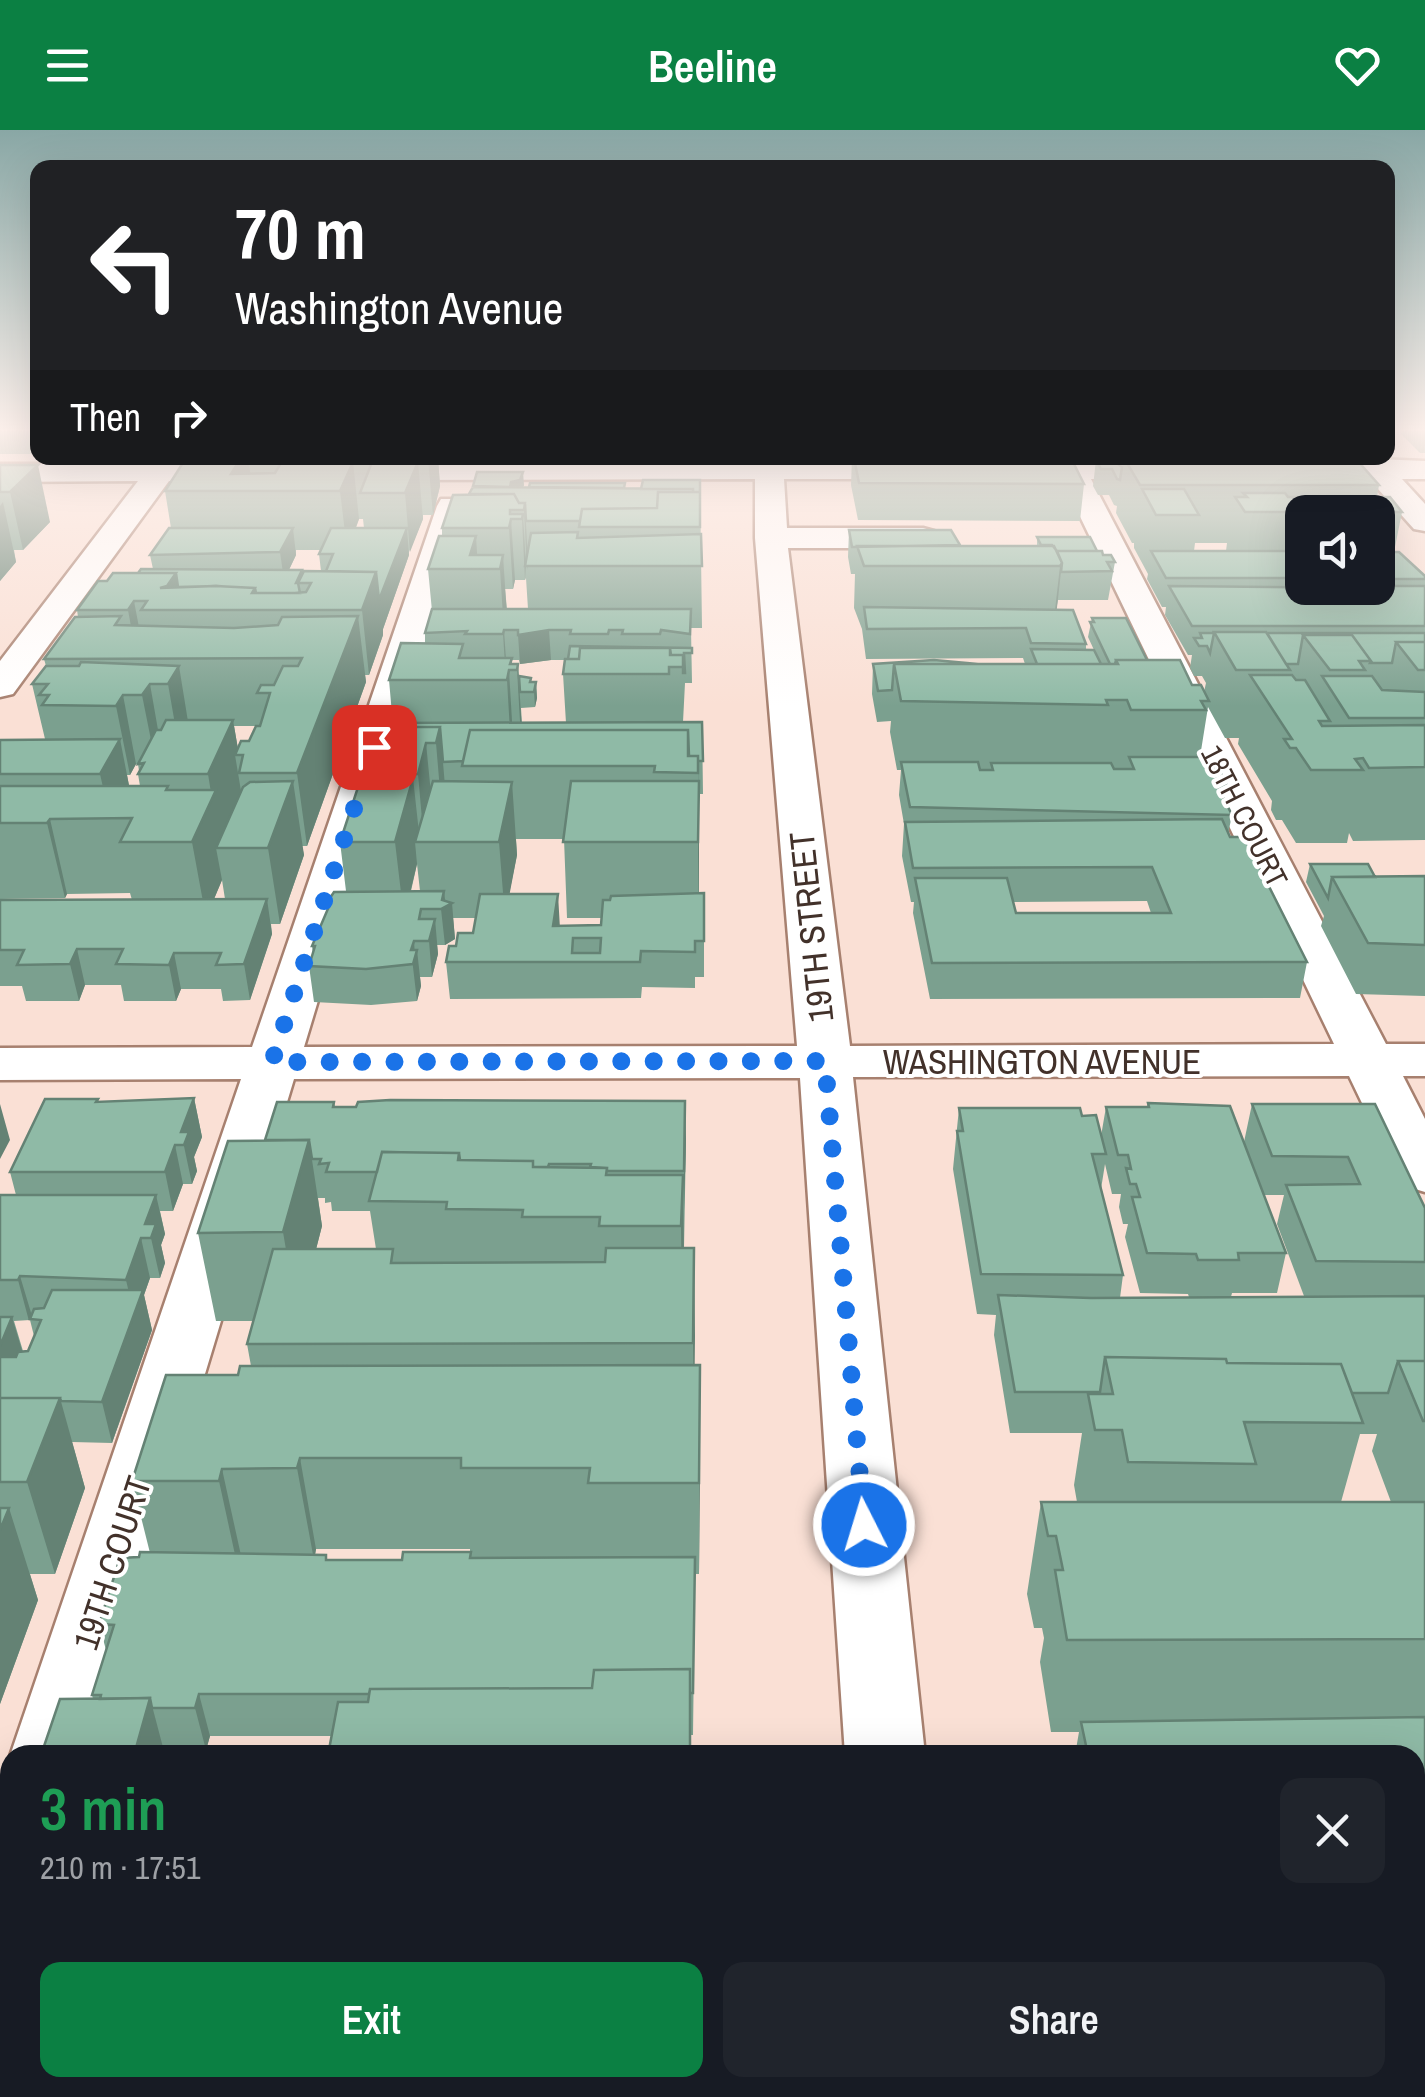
<!DOCTYPE html>
<html lang="en">
<head>
<meta charset="utf-8">
<style>
	body { margin:0; font-family:"Archivo Narrow",sans-serif; background:#20242c; color:#f1f3f6; height:100vh; display:flex; flex-direction:column; font-size:38px; white-space:nowrap }
	* { box-sizing:border-box; margin:0 }
	p { font-size:32px; color:#9ea1a6 }
	.icon { flex:none; width:55px; height:55px; fill:none; stroke:currentColor; stroke-width:2; stroke-linecap:round; stroke-linejoin:round }
	.map { position:relative; flex:1; overflow:hidden }
	.drawer { position:absolute; left:0px; top:1615px; width:1425px; height:352px; display:flex; flex-direction:column; background:#171b24; border-radius:30px 30px 0 0; box-shadow:0 10px 40px #0002 }
	.drawer>* { flex:none }
	.guide { position:absolute; left:30px; top:30px; width:1365px; height:305px; border-radius:20px; box-shadow:0 10px 40px #0002; background:#202124; color:#fff; overflow:hidden }
	.buttons { position:absolute; left:1285px; top:365px; display:grid; gap:20px }
	.buttons a { display:grid; place-items:center; width:110px; height:110px; border-radius:20px; background:#171b24; box-shadow:0 10px 40px #0002; font-size:50px }
	.pin { position:absolute; display:grid; place-items:center; width:85px; height:85px; color:#fff; margin:-42px; border-radius:20px; box-shadow:0 5px 15px #0006 }
	.me { position:absolute; width:110px; margin:-55px; rotate:355deg; stroke-linejoin:round; filter:drop-shadow(0 0 8px #0008) }
	.turn { display:flex; align-items:center; gap:35px; height:210px; padding:0 40px; font-size:45px }
	.turn .icon { width:130px; height:130px; stroke-width:2.5 }
	.turn b { display:block; font-size:70px; line-height:85px }
	.then { display:flex; align-items:center; height:95px; padding:0 40px; background:#0003; gap:20px; font-size:38px }
	.round { display:grid; place-items:center; flex:none; width:105px; height:105px; border-radius:20px; background:#20242c }
	.summary { display:flex; align-items:center; justify-content:space-between; height:170px; padding:0 40px }
	h1 { font-size:60px; font-weight:600; line-height:75px; color:#1e9e55 }
	.cta { display:flex; gap:20px; margin-top:auto; padding:20px 40px }
	.cta a { flex:1; height:115px; border-radius:20px; background:#0b8043; color:#fff; font-size:40px; font-weight:600; line-height:115px; text-align:center }
	.cta a+a { background:#20242c; color:#f1f3f6 }
	header { display:flex; justify-content:space-between; align-items:center; height:130px; padding:0 40px; background:#0b8043; color:#fff; font-size:45px; font-weight:600 }
	.map>svg:first-child { display:block }
	.lines { fill:none; stroke-linecap:round; stroke-linejoin:round }
	.minor-casing { stroke:#a7806f; stroke-width:5 }
	.minor { fill:#fff; fill-rule:evenodd }
	.wall { fill:#7ba08f; fill-rule:evenodd }
	.shaded-wall { fill:#648274 }
	.building { fill:#8fbaa6; stroke:#648274; stroke-width:2.5; fill-rule:evenodd }
	.route { stroke:#1a73e8; stroke-width:18; stroke-dasharray:0 32.4 }
	.labels { text-anchor:middle; dominant-baseline:central; stroke-width:8; stroke-linejoin:round; paint-order:stroke }
	.far-street-label { font-size:30px; fill:#42312a; stroke:#fff }
	.street-label { font-size:35px; fill:#42312a; stroke:#fff }
</style>
</head>
<body>
<header><svg class="icon" aria-label="menu" viewBox="0 0 24 24"><path d="M4 6h16M4 12h16M4 18h16"/></svg>Beeline<svg class="icon" aria-label="heart" viewBox="0 0 24 24"><path d="M12 20l-8-8c-3-5 5-10 8-4 3-6 11-1 8 4z"/></svg></header>
<div class="map">
<svg width="1425" height="1967" viewBox="0 0 1425 1967">
	<rect width="100%" height="100%" fill="#fae0d5"/>
	<g class="lines">
		<!-- minor casing -->
		<g class="minor-casing">
			<path id="minor" d="M156 328H185L182 333H252L262 336 267 342 262 348 252 351H169L13 564 0 567V531L138 351 0 352V334H152Z
				M755 328H783L784 332 1053 331 1052 328H1080L1082 331 1182 334 1187 340 1182 346 1172 349H1091L1386 914H1425V946H1403L1425 989V1062L1405 1056 1396 1044 1349 946 853 947 925 1625H845L800 948 294 949 90 1625 10 1626 241 949 0 950V918L252 917 437 376 441 369H463L467 376 304 917 797 916 755 408V349L363 350 353 347 348 341 353 335 363 332H755ZM784 349H1062L1334 914 850 916 788 418H923L934 415 939 408 934 401 923 398H787Z
				M1352 328 1425 331V349H1402L1425 374V401L1414 399 1369 349H1293L1283 346 1278 340 1283 334 1354 331Z
				M867 1958H961L962 1967H868Z"/>
		</g>
		<!-- minor -->
		<use href="#minor" class="minor"/>
	</g>
	<!-- wall -->
	<path class="wall" d="M0 301H38V324H0Z
		M1402 301H1425V323H1420L1401 304Z
		M186 328H438L440 356 433 385H423V389L409 422V425L383 499V505L369 545H365L366 552 307 716H302L304 725 280 794H271L272 804 250 870 223 871 221 859H181L176 871H124L121 855H85L79 871H26L22 856H0V770H132L130 763 67 764 65 768 0 769V610L45 609 32 554 46 536 44 529 78 487 77 480 107 451 153 439 150 425 171 398 165 361ZM359 389H363L364 398H356ZM296 420H321L319 424 321 441 303 444 302 440H289L296 425ZM234 596H260L249 611 238 619ZM136 634H138L139 641 138 644 140 656H129L127 645H130ZM222 750 225 769H214Z
		M852 328H1071L1084 354 1080 391 858 390 851 355Z
		M1123 328H1248L1379 355 1377 367 1402 382 1394 422 1425 446V710L1353 711 1349 703 1347 713H1296L1282 690H1276L1271 680 1272 671 1238 614 1239 608H1225L1208 577 1200 627 1227 655 1224 670 1232 685 1228 704 1307 832 1300 868 930 869 913 783 914 772H911L902 726 904 694 899 665 901 640H897L890 602 891 591 877 592 872 564 873 534H1025L1023 528 866 529 862 499 854 478 855 444H851L848 427 849 400 960 416H1037V407L1097 421 1115 432 1108 470H1058L1056 480 1086 514V520H1094L1088 507 1092 488 1147 530 1204 562 1206 553 1202 546H1194L1190 538 1192 525H1188L1165 485 1166 477H1162L1147 449 1148 444 1134 418V413H1132L1116 383 1117 376 1114 375 1109 365H1098L1093 356 1096 330 1122 337ZM1302 382H1378V458H1302ZM1195 413H1227L1226 421H1194ZM1147 771 1151 783H1016L1013 772Z
		M0 335 50 392 23 420H14L16 432 0 451Z
		M700 350 702 498H691L692 553H685L683 592H702L703 664H699V763H704V847H695V858L642 857 641 868 450 869 446 832 456 816 473 803 476 788H453L455 809 445 815H437L438 824 432 847H420L421 856 417 871 371 875 314 872 309 836 313 824 312 816 327 781 326 774 346 761 340 712 363 648V645L393 595 389 550 425 514V503L432 481 428 439 442 406V398L469 364 524 355 523 357 641 359ZM526 448 528 479H507L505 459H513L515 450H525ZM512 530H519L520 534 551 530H565L563 544 566 593H522L521 578 535 577 537 568 536 552H531L519 546 518 534H512ZM516 709H564L567 788H601V795L559 796 509 764 517 725ZM417 734 420 761H411Z
		M1310 734 1375 747 1425 746V866L1356 864 1321 796 1324 786 1306 752Z
		M194 968 202 1007 194 1027 197 1041 192 1054H183L173 1081H160L165 1104 161 1115 165 1133 160 1148H150L144 1165 152 1200 112 1313 72 1312 85 1358 55 1444H30L38 1470 0 1574V1065H16L10 1042 99 972ZM30 1190 34 1206 28 1221H23L14 1191Z
		M334 972 335 977 686 1009 684 1118H694V1235L700 1325 699 1444H695L693 1605H691V1625H328L331 1606H210L206 1620 164 1621 93 1569 92 1565 106 1520 99 1494 139 1427 150 1423 132 1351 238 1245 251 1236 247 1214 253 1191H216L198 1103 265 1010ZM318 1068H325V1073L331 1072 332 1081H370L376 1119H316L322 1096ZM316 1419H470V1422L402 1430H327L315 1425Z
		M1148 973 1286 1123 1277 1163H1232L1231 1167 1304 1166 1277 1094 1284 1065H1264L1244 1012 1252 974H1375L1425 1078V1797L1415 1798V1625H1075L1079 1602H1051L1040 1532 1044 1508 1042 1498H1034L1027 1464 1041 1372H1077L1074 1355 1082 1303H1010L994 1205 996 1185 977 1184 953 1039 959 978 1082 986 1101 1006 1106 977H1147ZM1105 1034 1112 1064H1121L1119 1077 1123 1094H1128L1125 1107 1140 1163 1188 1164 1189 1167 1120 1168 1123 1145 1101 1059ZM1360 1304H1377L1372 1321 1391 1372H1341Z
		M10 1958H675V1967H0Z
		M1149 1958H1415L1425 1967H1151Z"/>
	<!-- shaded-wall -->
	<path class="shaded-wall" d="M241 328H248L253 361 231 344Z
		M428 328H438L440 356 433 385Z
		M353 332 359 389 347 419 340 361Z
		M418 332 423 389 410 422 405 363Z
		M38 335 50 392 23 420 10 362Z
		M523 342 524 355 521 363 509 378 511 352Z
		M3 372 16 432 0 451V376Z
		M525 373 528 433 527 440 524 380Z
		M523 384 526 436 525 450 522 389Z
		M511 389 515 450 513 459 509 398Z
		M293 398 296 425 284 450 280 422Z
		M407 398 409 425 383 499V505L369 545 362 480 376 442Z
		M476 406 478 439 470 425Z
		M503 425 507 487 504 502 500 439Z
		M1062 433 1055 495 1053 498 1060 436Z
		M176 443 182 480 160 458Z
		M134 471 145 529H137L128 480Z
		M358 486 366 552 307 716 297 643Z
		M504 500 506 530 505 534 503 504Z
		M549 500 551 530 520 534 518 505Z
		M518 534 522 602 521 608 517 540Z
		M179 536 190 604 180 623 168 554Z
		M509 540 513 608 511 618 507 550Z
		M536 552 537 568 535 577 534 562Z
		M150 554 162 623 156 635 142 565Z
		M123 565 136 634 130 645 116 576Z
		M233 590 239 625H235L242 667 216 718 222 750 206 788 192 712 212 669 208 644Z
		M440 597 446 668 442 684 436 613Z
		M120 609 134 681 110 688 100 644Z
		M426 613 433 684 424 712 418 644Z
		M698 626 699 724 698 788Z
		M413 648 420 712H415L417 734 404 788 395 712Z
		M293 651 304 725 280 794 268 718Z
		M512 652 517 725 505 788 499 712Z
		M50 689 67 764 65 768 47 693Z
		M444 761 446 777 452 773 455 809 445 815 441 779Z
		M558 764 560 799 553 796Z
		M267 769 272 804 250 870 244 834Z
		M435 789 438 824 432 847 429 811Z
		M414 811 415 826 417 820 421 856 417 871 411 820Z
		M77 819 85 855 79 871 70 834Z
		M174 823 181 859 176 871 169 835Z
		M194 968 202 1007 194 1027 197 1041 192 1054 181 1002Z
		M685 971 686 1009 684 1080V1041Z
		M0 974 10 1010 0 1029Z
		M309 1010 322 1096 298 1190 283 1102Z
		M175 1015 183 1054 173 1081 165 1042Z
		M683 1045 684 1132 682 1184 681 1096Z
		M156 1065 165 1104 161 1115 165 1133 160 1148 151 1108 145 1094Z
		M141 1108 150 1148 144 1165 152 1200 112 1313 102 1272 134 1184 126 1150Z
		M694 1118 695 1206 694 1303 693 1213Z
		M20 1146 32 1186 29 1191 18 1150Z
		M12 1187 24 1227 0 1242V1216Z
		M700 1235V1325L699 1444V1353Z
		M60 1268 85 1358 55 1444 27 1352Z
		M300 1328 316 1419 314 1430 297 1338Z
		M222 1339 242 1430 239 1443 219 1351Z
		M9 1378 38 1470 0 1574V1400Z
		M199 1564 210 1606 206 1620 195 1578Z
		M150 1568 165 1625H134Z
		M106 1958H115L118 1967H105Z"/>
	<!-- building -->
	<path class="building" d="M186 328H241L231 344 275 343 284 328H428L390 329 389 332H418L405 363H360L372 332H353L340 361H165Z
		M854 328H1071L1084 354 859 353Z
		M1124 328 1356 329 1379 355H1140Z
		M1096 330 1114 331 1122 337 1120 350 1117 349 1112 339H1101Z
		M0 335H38L10 362H0Z
		M477 342H523L520 350 511 352 510 357 473 356Z
		M643 350H700V362H693V359H641Z
		M530 353H625L624 358 529 357Z
		M473 357 693 359V362H658L657 378 582 379 580 391H526L525 373H519L514 364H469Z
		M1142 359H1184L1199 385H1156Z
		M658 362H700V397H579L582 379 657 378Z
		M1243 363H1285L1288 367H1390L1402 382H1245L1235 367H1247Z
		M514 364 519 373H525L524 380H510V384H523L522 389H511L509 398H442L453 365Z
		M169 398H293L280 422 150 425Z
		M331 398H407L379 470 376 442 326 441 333 424H319Z
		M849 400H951L960 415 852 417Z
		M578 402 577 408 701 404 702 436H525L531 403Z
		M439 406H476L470 425H503L500 439H428Z
		M1037 407H1090L1097 421H1057L1052 415H1041Z
		M857 416H1054L1062 433 1060 436H864Z
		M1057 421H1102L1103 425H1111L1115 432H1107L1112 441 1061 442 1062 433Z
		M1151 421H1302V448H1166Z
		M1378 422H1399L1425 446V449H1378Z
		M141 439 302 440 296 453H298L300 463H256L255 458 216 456 178 457 176 443H138Z
		M304 441 376 442 362 480H141L147 471H134L128 480H77L98 451H107L113 443H176L167 456 160 458 216 456 255 458 252 463H295L306 462 311 453H298Z
		M1169 456 1378 458V456H1425V496H1192Z
		M864 477 1073 480 1086 514 1031 513 1026 498 867 499Z
		M432 479H691L690 504 661 500 660 504H622L623 500H609L608 504H570L571 500H549L518 505V500H504L503 504H465L467 501 425 503Z
		M121 486 115 495 234 498 278 495 282 487 358 486 297 643H239L243 625H235L241 611H249L256 596H260L270 563H257L261 555H274L283 536H298L302 528 44 529 75 487Z
		M1092 488H1126L1147 530H1116L1115 534H1110L1090 492H1094Z
		M1214 502H1266L1290 540H1236Z
		M1200 503H1214L1210 523 1207 516H1199L1194 508H1202Z
		M1267 503H1425V512H1396L1392 533H1370L1371 531 1352 505H1303L1298 534H1286Z
		M1303 505H1352L1371 531H1359L1365 540H1330Z
		M1396 512H1425V540H1418Z
		M401 513 463 514 459 528H512L510 534H518L517 540H509L507 550H389Z
		M570 516 692 518V523H684L685 543H683V525H671L670 518H580L579 529H568Z
		M580 518H670V525H683V537H669V544H563L565 529H579Z
		M1031 519 1094 520 1101 534H1037Z
		M934 530 978 534H894L892 560 878 561 873 534Z
		M1116 530H1180L1192 555H1201L1209 571H1201L1206 580H1131L1127 570H1106L1108 575 901 571 894 534H1118Z
		M81 532 179 536 168 554H150L142 565H123L116 576 42 575 49 565H39L48 554H32L46 536H79Z
		M1250 545H1292L1296 550H1305L1330 591H1319L1322 596 1425 595V637L1369 638 1363 628 1355 629 1363 640H1311L1296 618H1290L1284 609H1292Z
		M519 546 531 548 530 552H536L534 562H520Z
		M1322 546H1372L1382 560 1425 562V588H1349Z
		M166 590H233L208 644H138L144 633 138 634 156 600H161Z
		M702 592 703 631H698V626H689L688 600H470L463 631 443 632 440 597H393L394 593Z
		M378 597H440L436 613H426L418 644 363 645Z
		M470 600H688V626H698V643L654 642 655 636H462Z
		M120 609 100 644H0V610Z
		M1129 627H1204L1209 637H1218L1227 655H1217L1232 685 910 677 901 632H978L980 640H993L991 633H1111L1114 639H1134Z
		M361 648H413L395 712H340Z
		M293 651 268 718H216L243 657 250 652Z
		M433 651 512 652 499 712H415Z
		M571 651H699L698 712H563Z
		M0 656H168L166 660H216L192 712H120L132 688 50 689 47 693H0Z
		M1222 689 1230 707H1244L1307 832 932 833 915 748H1007L1016 783H1171L1152 737 913 738 905 692Z
		M1310 734H1368L1375 747H1332L1328 768Z
		M1425 746V815L1368 813 1332 747Z
		M444 761 442 770 452 773 441 779H421L419 789H435L429 811H414L411 820H417L413 834 366 839 309 836 315 816H312L330 774H326L334 762Z
		M704 763V811H695V822L641 821 640 832H446L449 816H456L458 803H473L480 764H558L553 796 601 795 603 770H610L611 766ZM573 808H601L600 823H572Z
		M267 769 244 834 216 835 221 823H174L169 835 116 834 123 819H77L70 834 17 835 24 820H0V770Z
		M194 968 181 1002H189L184 1015H175L165 1042H10L45 969H98L96 972Z
		M390 970 685 971 684 1041H607V1038L590 1037 591 1034H549L548 1037H533V1031L460 1030 459 1023 382 1022 377 1042H326L329 1033 319 1034 321 1029H312L309 1010H265L277 972H334L333 977H356L358 972Z
		M1148 973 1230 976 1286 1123H1238L1239 1130H1198L1196 1124 1147 1123 1132 1067H1140L1136 1054H1130L1126 1038 1131 1039 1128 1025H1118L1106 977H1149Z
		M1252 974H1375L1425 1078V1132L1316 1131 1286 1055 1360 1054 1348 1027 1272 1026Z
		M959 978H1080L1082 986 1096 985 1106 1024H1092L1123 1145 981 1144 957 1001H963Z
		M309 1010 283 1102 198 1103 228 1011Z
		M382 1022 459 1023 458 1030 533 1031V1037L607 1038 606 1045H683L681 1096H599L600 1087H522L523 1080 446 1079 447 1072 369 1071Z
		M0 1065H156L145 1094H156L151 1108H141L126 1150 20 1146 18 1150H0Z
		M606 1118H694L693 1213 247 1214 273 1119H393L391 1133 605 1132Z
		M52 1160H143L102 1272 61 1271 60 1268H0V1227H16L18 1222 28 1221 41 1190 30 1189 34 1179 44 1178Z
		M998 1165 1091 1168 1425 1166V1231H1398L1388 1263H1352L1341 1234 1227 1233 1226 1229 1105 1227 1100 1262H1015Z
		M0 1187H12L0 1216Z
		M1105 1227 1226 1229 1227 1233 1341 1234 1363 1293 1244 1292 1256 1334 1128 1332 1122 1300H1095L1088 1264H1113Z
		M1398 1231H1425V1291H1423Z
		M700 1235 699 1353H588L590 1338H461V1328H300L297 1338 222 1339 219 1351H132L166 1245H238L240 1236Z
		M0 1268H60L27 1352H0Z
		M1041 1372H1425V1509L1067 1510 1055 1440H1063L1056 1406H1048Z
		M0 1378H9L0 1400Z
		M140 1422 326 1425V1430H402L403 1422H471L470 1428 695 1427 693 1563H690V1539L594 1540 592 1558 370 1559 369 1564H199L195 1578H152L150 1568 100 1569 101 1565H92L114 1495 99 1494 120 1428 139 1427Z
		M690 1539V1625H328L338 1572H368L370 1559 592 1558 594 1540Z
		M150 1568 134 1625H41L60 1569Z
		M1425 1587V1756H1415V1625H1088L1081 1592Z
		M4 1744H10V1958H106L104 1966 0 1967V1757Z
		M1415 1800H1425V1967H1366L1363 1963H1340L1341 1967H1286L1285 1964 1283 1967H1254L1244 1959H1236L1238 1967H1171L1169 1958H1415Z"/>
	<!-- sky -->
	<linearGradient id="sky" x2="0" y2="1"><stop stop-color="#89a7a5"/><stop offset="0.52" stop-color="#fdf1ec"/><stop offset="1" stop-color="#fdf1ec" stop-opacity="0"/></linearGradient>
	<rect width="1425" height="576" fill="url(#sky)"/>
	<g class="lines">
		<!-- route -->
		<path class="route" d="M374 617 272 932 825 931 864 1395"/>
	</g>
	<g class="labels">
		<!-- far-street labels -->
		<g class="far-street-label">
			<text transform="translate(1245 686) rotate(63)">18TH COURT</text>
		</g>
		<!-- street labels -->
		<g class="street-label">
			<text transform="translate(811 797) rotate(-96)">19TH STREET</text>
			<text x="1042" y="931">WASHINGTON AVENUE</text>
			<text transform="translate(112 1433) rotate(-72)">19TH COURT</text>
		</g>
	</g>
</svg>
<div class="buttons">
<a><svg class="icon" aria-label="sound" viewBox="0 0 24 24"><path d="M4 9h4l5-4v14l-5-4H4zM17 9q2 3 0 6"/></svg></a>
</div>
<div class="pin" style="left:374px;top:617px;background:#d93025"><svg class="icon" aria-label="arrive" viewBox="0 0 24 24"><path d="M6 21V4h12l-3 4 3 4H6"/></svg></div>
<svg class="me" style="left:864px;top:1395px" viewBox="-20 -20 40 40"><circle r="17" fill="#1a73e8" stroke="#fff" stroke-width="3"/><path d="M0-11L8 9 0 5-8 9z" fill="#fff"/></svg>
<div class="guide">
<div class="turn"><svg class="icon" aria-label="left" viewBox="0 0 24 24"><path d="M17 20v-9H6M10 6l-5 5 5 5"/></svg><div><b>70 m</b>Washington Avenue</div></div>
<div class="then">Then<svg class="icon" aria-label="right" viewBox="0 0 24 24"><path d="M7 20v-9h11M14 6l5 5-5 5"/></svg></div>
</div>
<section class="drawer">
<div class="summary"><div><h1>3 min</h1><p>210 m · 17:51</p></div><a class="round"><svg class="icon" aria-label="close" viewBox="0 0 24 24"><path d="M6 6l12 12M18 6L6 18"/></svg></a></div>
<div class="cta"><a>Exit</a><a>Share</a></div>
</section>
</div>
</body>
</html>
